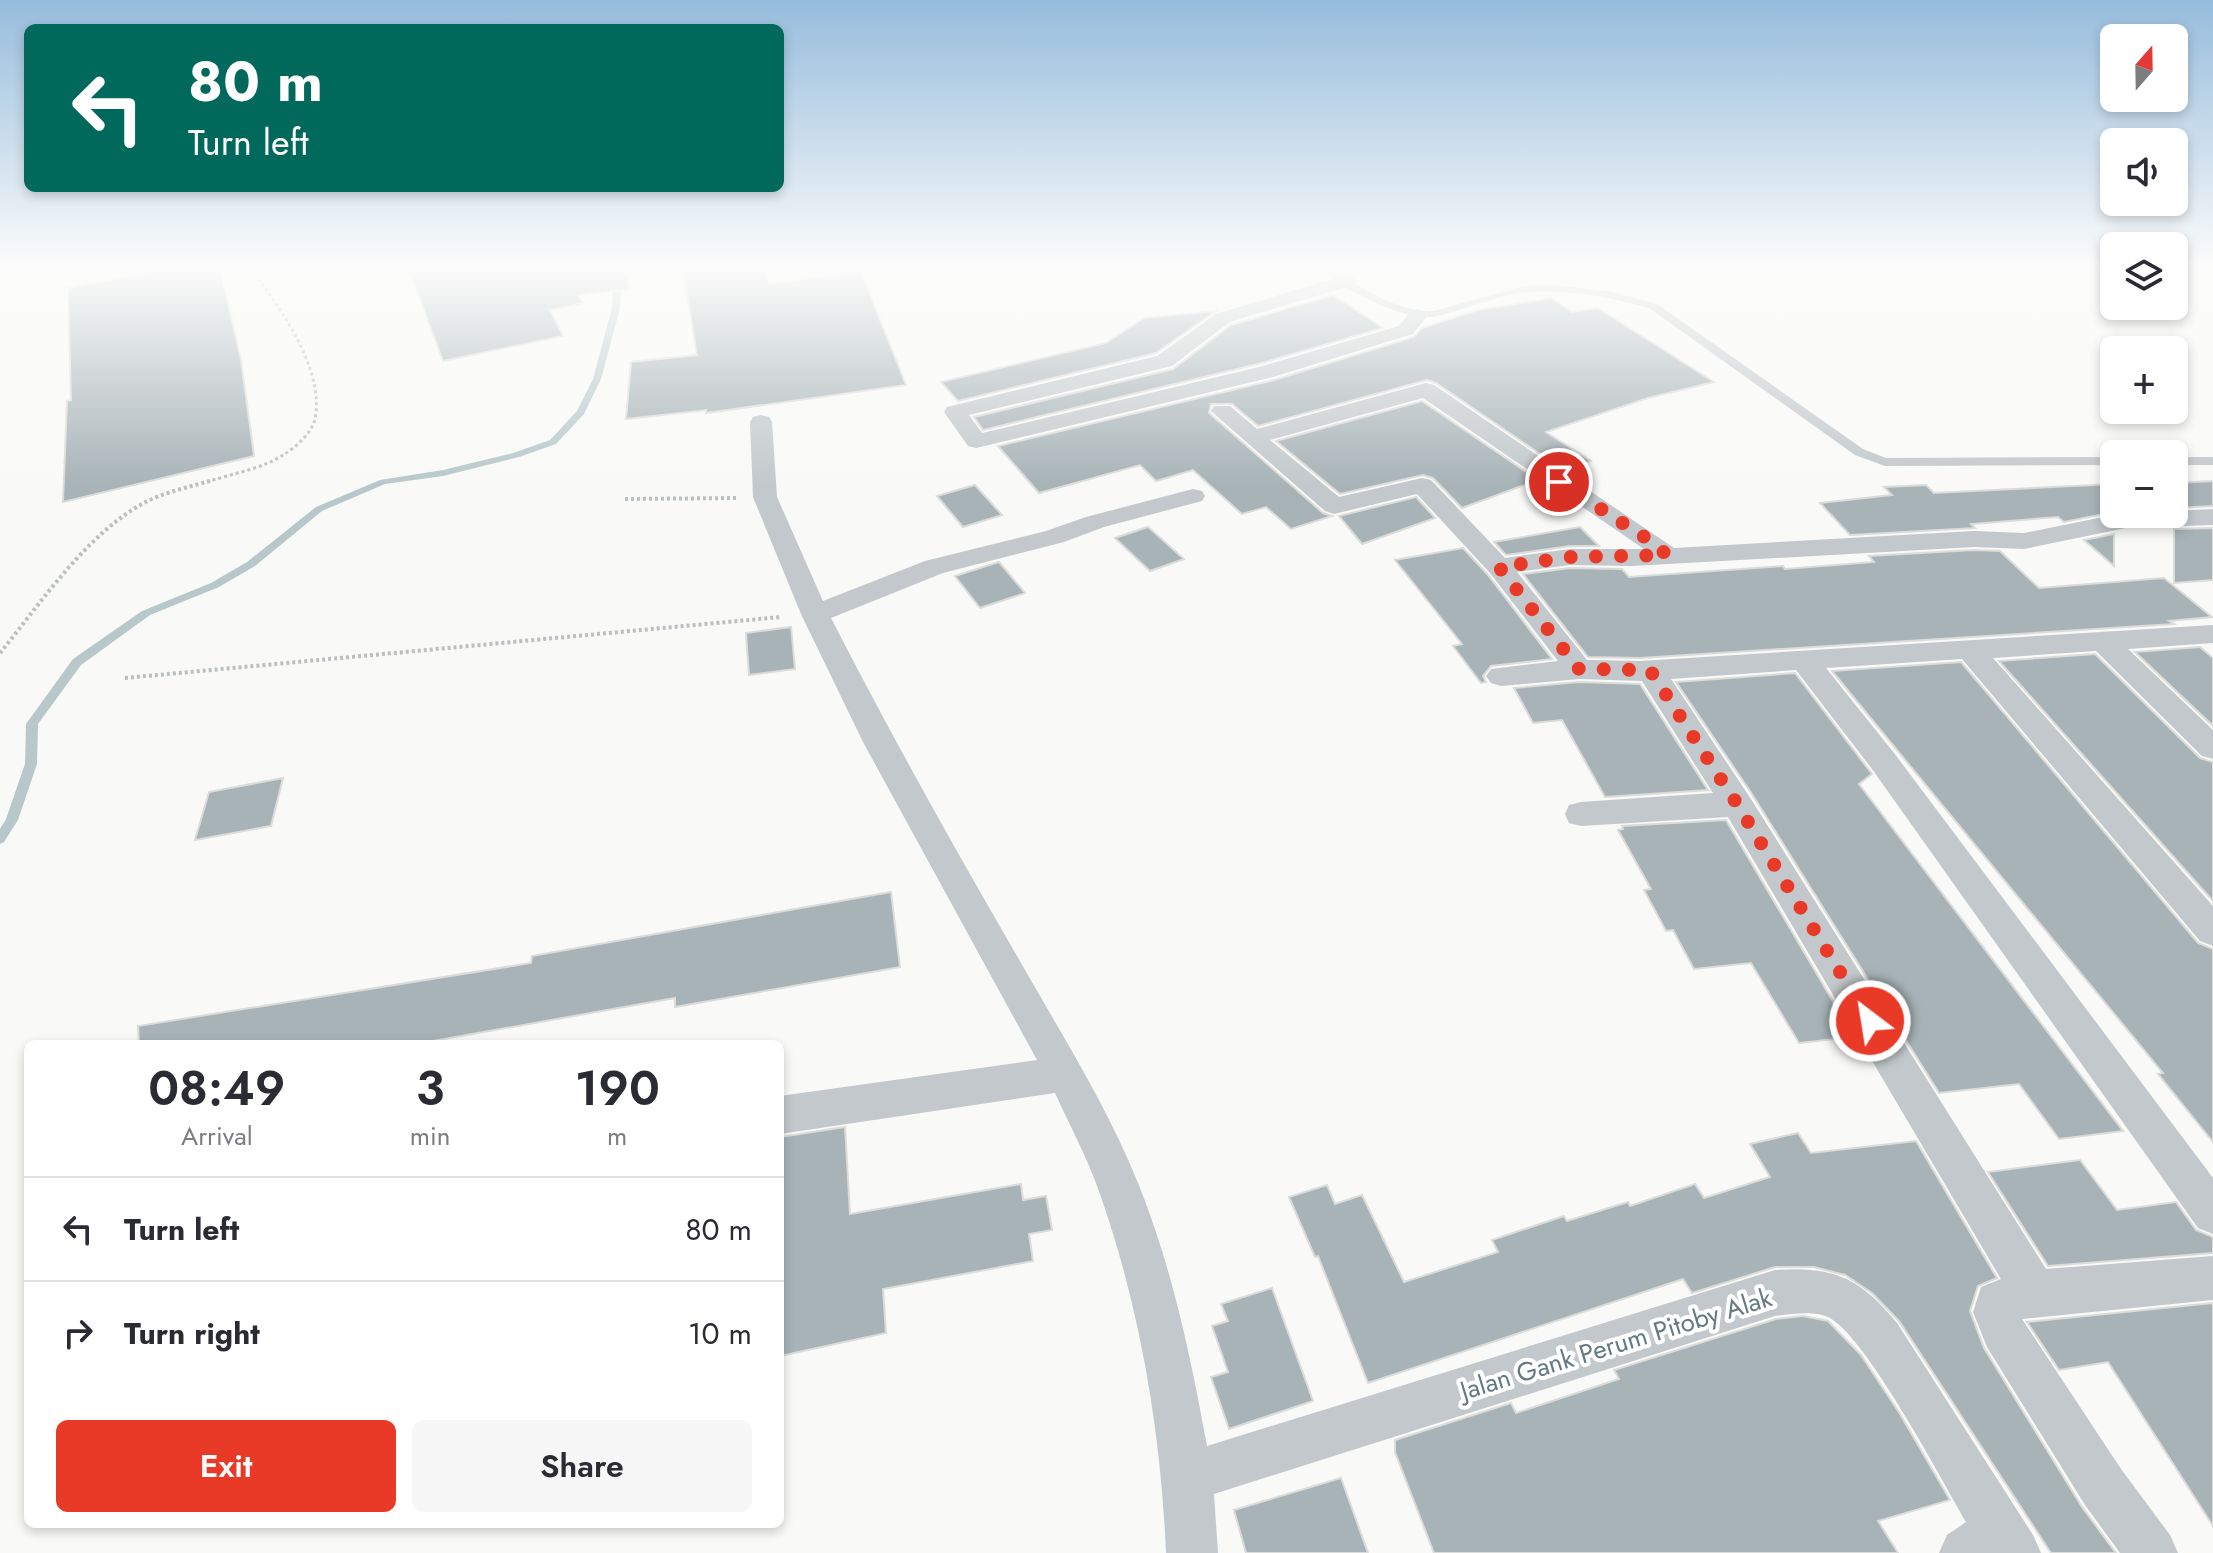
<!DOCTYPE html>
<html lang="en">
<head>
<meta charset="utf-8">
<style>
	body { margin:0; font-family:Jost,sans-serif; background:#f7f7f7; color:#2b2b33; height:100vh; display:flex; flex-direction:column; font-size:30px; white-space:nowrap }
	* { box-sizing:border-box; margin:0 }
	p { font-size:26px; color:#7c7c81 }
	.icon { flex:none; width:44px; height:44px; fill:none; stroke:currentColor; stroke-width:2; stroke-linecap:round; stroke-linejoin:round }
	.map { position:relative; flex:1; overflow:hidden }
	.drawer { position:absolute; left:24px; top:1040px; width:760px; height:488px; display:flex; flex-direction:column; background:#fff; border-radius:12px; box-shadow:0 4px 12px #0003 }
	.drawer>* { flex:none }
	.hud { position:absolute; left:24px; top:24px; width:760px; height:168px; border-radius:12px; box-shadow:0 4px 12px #0003; background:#00695c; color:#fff; overflow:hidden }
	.needle { width:52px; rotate:20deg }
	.buttons { position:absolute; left:2100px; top:24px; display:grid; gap:16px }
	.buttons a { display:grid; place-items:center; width:88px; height:88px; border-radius:12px; background:#fff; box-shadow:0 4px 12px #0003; font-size:40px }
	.pin { position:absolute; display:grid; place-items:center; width:68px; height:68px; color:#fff; margin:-34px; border:4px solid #fff; border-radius:50%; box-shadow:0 2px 8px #0007 }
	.me { position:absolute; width:88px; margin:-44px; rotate:329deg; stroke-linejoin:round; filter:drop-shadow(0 0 6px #0008) }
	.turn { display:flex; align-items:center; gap:28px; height:168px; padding:0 32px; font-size:36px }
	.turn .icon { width:104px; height:104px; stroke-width:2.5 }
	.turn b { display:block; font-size:56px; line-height:68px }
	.eta { display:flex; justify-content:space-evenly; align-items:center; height:136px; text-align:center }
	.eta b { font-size:48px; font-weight:600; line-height:56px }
	.button { display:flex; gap:16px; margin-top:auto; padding:16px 32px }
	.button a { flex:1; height:92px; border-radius:12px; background:#e93a28; color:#fff; font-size:32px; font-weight:600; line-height:92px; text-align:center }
	.button a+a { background:#f7f7f7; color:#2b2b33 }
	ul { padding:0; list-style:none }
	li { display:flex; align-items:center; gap:24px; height:104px; padding:0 32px; border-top:2px solid #e1e1e2 }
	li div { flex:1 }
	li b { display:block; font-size:30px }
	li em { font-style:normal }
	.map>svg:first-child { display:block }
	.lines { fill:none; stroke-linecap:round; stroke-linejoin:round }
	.stream { fill:#b8c8ca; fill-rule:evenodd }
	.building { fill:#a7b3b7; stroke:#dbdbd9; stroke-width:2 }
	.path-far1 { stroke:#babfc1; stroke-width:3; stroke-dasharray:3 3; stroke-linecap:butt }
	.path { stroke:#babfc1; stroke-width:4; stroke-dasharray:3 3; stroke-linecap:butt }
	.lane { fill:#c2c8cb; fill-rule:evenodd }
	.street { fill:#c2c8cb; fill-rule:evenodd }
	.route { stroke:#e93a28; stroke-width:14; stroke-dasharray:0 25.2 }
	.labels { text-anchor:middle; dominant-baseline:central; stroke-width:8; stroke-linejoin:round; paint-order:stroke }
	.near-street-label { font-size:26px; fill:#647a83; stroke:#fff }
</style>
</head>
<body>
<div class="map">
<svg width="2213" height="1553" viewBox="0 0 2213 1553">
	<rect width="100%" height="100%" fill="#f9f9f7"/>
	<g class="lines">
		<!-- stream -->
		<path class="stream" d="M608 269H615L621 283 620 308 601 379 584 414 556 444 519 457 443 476 385 484 322 511 255 566 219 587 150 615 81 665 38 724 37 764 18 820 4 842 0 844V829L6 819 25 764 26 724 73 659 142 611 211 583 247 562 316 507 380 480 443 470 513 453 550 440 577 411 593 379 612 308 613 283Z"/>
	</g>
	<!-- building -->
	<path class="building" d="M170 269H220L241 360 254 456 63 502 67 401 71 400 68 288Z
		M409 269H627L629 289 578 295 583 303 550 310 563 336 443 361Z
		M683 269H764L769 284 861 272 906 385 706 413V410L626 419 631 362 697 355Z
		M1333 295 1383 328 1258 364 983 430 974 417 1173 369 1231 325Z
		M1551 298 1572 312 1598 308 1714 382 1648 398 1546 432 1591 461 1565 471 1436 383 1427 380 1258 426 1232 404H1211L1209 413 1323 513 1332 516 1291 529 1266 507 1242 514 1193 470 1156 481 1140 465 1039 493 998 446 1274 380 1414 337 1422 328 1478 310Z
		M1216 311 1156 353 958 401 941 382 1106 343 1144 318Z
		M1422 401 1538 480 1462 508 1433 478 1423 475 1340 494 1276 441Z
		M2213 481V506L2174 508V483Z
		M2114 484V512L2064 522 2058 517 1971 524 1975 528 1850 535 1820 503 1892 495 1884 487 1926 485 1934 493Z
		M975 485 1002 515 963 527 937 496Z
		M1416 497 1435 518 1362 544 1339 516Z
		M1148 527 1184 559 1150 571 1115 538Z
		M1580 527 1599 546H1570L1506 555 1494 542Z
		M2213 528V580L2174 583V529Z
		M2114 534V566L2084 540Z
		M1463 548 1488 575 1552 659 1491 666 1483 676 1486 682 1481 683 1453 646 1462 644 1395 560Z
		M1974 550 2000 551 2039 588 2164 578 2212 617 2169 621 2174 624 1640 658 1588 657 1523 574 1570 568 1622 569 1629 577 1783 566 1785 569 1874 562 1869 556Z
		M999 562 1025 593 980 608 955 576Z
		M791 627 795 669 749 675 746 633Z
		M2200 647 2213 658V726L2135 652Z
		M2095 654 2200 758 2213 762V901L1999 661Z
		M1961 662 2198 943 2213 949V1142L2158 1074 2163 1073 1832 671Z
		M1795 673 1872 774 1859 784 2123 1131 2059 1139 2019 1084 1939 1093 1752 794 1676 682Z
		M1579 682 1640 684 1708 790 1605 797 1562 720 1533 723 1514 688Z
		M283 778 271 826 195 840 209 792Z
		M1726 820 1854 1037 1799 1043 1751 963 1694 969 1673 930 1666 931 1644 890 1651 889 1618 830 1623 829 1622 826Z
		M891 892 900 967 675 1007V998L416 1044H139L138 1026 531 963 532 956Z
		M845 1127 850 1214 1021 1184 1023 1200 1046 1196 1052 1230 1029 1234 1033 1261 883 1289 886 1333 780 1356V1137Z
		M1798 1133 1811 1153 1916 1141 1997 1278 1978 1286 1970 1311 1984 1348 2082 1507 2116 1553H2051L1899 1321 1872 1293 1845 1275 1814 1267H1775L1692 1293 1683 1279 1368 1383 1318 1256 1315 1257 1289 1197 1327 1185 1335 1204 1362 1195 1404 1282 1498 1252 1492 1240 1564 1216 1567 1221 1628 1202 1630 1206 1695 1184 1704 1198 1770 1177 1750 1144Z
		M2080 1160 2117 1210 2176 1202 2196 1230 2213 1237V1253L2048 1266 1988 1172Z
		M1272 1288 1313 1401 1229 1429 1211 1377 1228 1372 1212 1326 1228 1321 1221 1304Z
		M2213 1303V1526L2108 1362 2059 1370 2027 1322Z
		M1803 1316 1828 1321 1861 1355 1900 1414 1950 1500 1878 1521 1898 1553H1434L1395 1452V1440L1511 1403 1516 1413 1619 1379 1614 1370 1776 1319Z
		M1341 1478 1368 1553H1246L1234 1510Z"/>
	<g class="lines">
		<!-- path-far1 -->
		<path class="path-far1" d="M207 482C230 474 262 469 283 455 295 448 312 433 315 419 325 369 279 306 251 269"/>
		<!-- path -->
		<path class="path" d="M625 499 736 498
			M0 653C40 604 86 535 142 504 163 492 190 487 213 480
			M125 678 781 617"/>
		<!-- lane -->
		<path class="lane" d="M1319 269H1330C1362 286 1396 313 1434 311L1524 286 1555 285 1612 292 1657 304 1863 449 1886 458 2114 457V465L1885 466 1855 455 1649 308C1610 298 1568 288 1527 292 1497 295 1467 310 1437 316 1406 323 1343 289 1319 269Z
			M2174 457H2213V465H2174Z"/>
		<!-- street -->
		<path class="street" d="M1346 275 1353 277 1356 281 1353 285 1230 322 1172 366 969 415 982 433 1259 367 1399 326 1411 311 1418 309 1428 315 1413 334 1273 377 976 448 968 446 944 412 947 407 1157 356 1216 314Z
			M1426 383 1434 385 1674 548 1974 531 2024 533 2118 514H2174V511L2213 509V525L2126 528 2024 549 1974 547 1632 566 1570 565 1517 572 1587 660 1640 661 2213 625V643L2128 649 2213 730V759L2202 756 2096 651 1993 658 2213 906V946L2200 941 1962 659 1826 668 1894 753 2213 1178V1234L2198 1228 1872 769 1796 670 1671 679 1749 796 2046 1269 2213 1256V1300L2022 1319 2121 1469 2170 1535 2178 1553H2120L2085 1505 1987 1347 1973 1312 1981 1287 2001 1279 1728 817 1581 826 1569 823 1565 814 1569 805 1581 802 1713 793 1642 681 1579 679 1501 686 1491 683 1486 676 1491 669 1558 661 1490 573 1417 494 1334 514 1325 511 1211 411 1214 406H1230L1257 429ZM1423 398 1644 549H1570L1505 558 1431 480 1422 478 1339 497 1270 440Z
			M761 415 769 417 772 422 777 497 823 601 925 561 1046 531 1086 517 1193 489 1202 491 1205 496 1202 501 1104 527 1064 542 943 573 831 618C891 735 955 849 1021 963 1063 1037 1109 1109 1140 1188 1173 1271 1191 1359 1207 1446L1775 1270C1834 1266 1860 1278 1897 1323L2033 1535 2041 1553H1939L1947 1535 1966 1522C1941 1479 1868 1340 1830 1318 1816 1310 1791 1314 1775 1316L1214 1494 1218 1553H1166C1161 1432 1140 1308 1100 1194 1088 1159 1070 1126 1055 1093L780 1134V1096L1037 1060 863 742 801 614 753 497 750 422 753 417Z"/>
	</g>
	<!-- sky -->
	<linearGradient id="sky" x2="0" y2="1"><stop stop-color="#95bcdc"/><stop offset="0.55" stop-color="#fcfcfb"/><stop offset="1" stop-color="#fcfcfb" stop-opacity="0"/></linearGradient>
	<rect width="2213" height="486" fill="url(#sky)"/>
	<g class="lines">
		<!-- route -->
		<path class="route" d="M1559 482 1649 540 1667 555 1570 557 1499 567 1579 669 1650 670 1737 804 1870 1021"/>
	</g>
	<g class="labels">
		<!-- near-street labels -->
		<g class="near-street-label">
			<text transform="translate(1616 1344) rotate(-17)">Jalan Gank Perum Pitoby Alak</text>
		</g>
	</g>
</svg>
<div class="buttons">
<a><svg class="needle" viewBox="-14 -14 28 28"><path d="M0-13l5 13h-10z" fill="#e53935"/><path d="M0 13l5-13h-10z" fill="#7c7c81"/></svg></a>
<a><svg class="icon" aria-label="sound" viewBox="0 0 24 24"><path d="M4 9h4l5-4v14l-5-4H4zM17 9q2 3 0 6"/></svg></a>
<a><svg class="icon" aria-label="layers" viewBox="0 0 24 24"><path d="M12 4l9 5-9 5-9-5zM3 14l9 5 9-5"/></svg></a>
<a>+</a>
<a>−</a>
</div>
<div class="pin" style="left:1559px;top:482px;background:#d93025"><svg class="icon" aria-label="arrive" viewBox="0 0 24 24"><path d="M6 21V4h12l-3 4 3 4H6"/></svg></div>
<svg class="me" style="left:1870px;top:1021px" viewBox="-20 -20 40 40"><circle r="17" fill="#e93a28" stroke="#fff" stroke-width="3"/><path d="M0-11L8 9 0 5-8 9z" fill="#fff"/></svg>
<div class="hud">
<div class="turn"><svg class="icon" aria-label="left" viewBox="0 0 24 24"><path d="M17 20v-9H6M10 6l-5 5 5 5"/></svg><div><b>80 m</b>Turn left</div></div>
</div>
<section class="drawer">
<div class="eta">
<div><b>08:49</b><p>Arrival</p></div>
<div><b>3</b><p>min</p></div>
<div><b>190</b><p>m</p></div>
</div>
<ul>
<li><svg class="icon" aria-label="left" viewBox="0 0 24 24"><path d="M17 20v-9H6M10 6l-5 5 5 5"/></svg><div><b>Turn left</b></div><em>80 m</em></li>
<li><svg class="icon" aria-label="right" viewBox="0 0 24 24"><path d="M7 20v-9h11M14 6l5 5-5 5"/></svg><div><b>Turn right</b></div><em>10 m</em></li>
</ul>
<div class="button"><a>Exit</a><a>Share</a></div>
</section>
</div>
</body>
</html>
